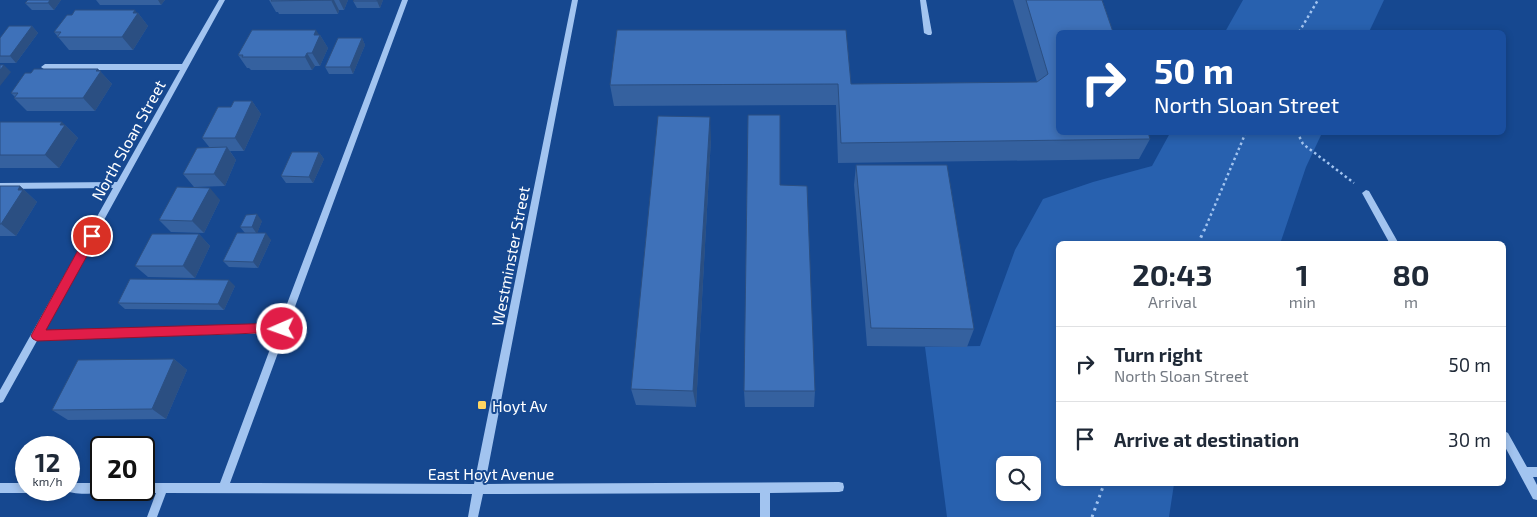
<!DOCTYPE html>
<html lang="en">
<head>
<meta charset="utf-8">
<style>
	body { margin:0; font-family:"Exo 2",sans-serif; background:#f6f6f7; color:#1f2937; height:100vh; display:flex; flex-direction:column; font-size:19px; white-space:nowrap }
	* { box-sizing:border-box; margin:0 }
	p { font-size:16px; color:#747a83 }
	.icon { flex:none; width:28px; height:28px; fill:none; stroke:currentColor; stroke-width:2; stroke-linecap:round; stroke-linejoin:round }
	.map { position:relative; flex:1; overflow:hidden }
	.details { position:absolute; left:1056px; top:241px; width:450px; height:245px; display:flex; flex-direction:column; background:#fff; border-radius:8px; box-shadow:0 2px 8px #0003 }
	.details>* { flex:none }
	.guide { position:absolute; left:1056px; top:30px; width:450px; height:105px; border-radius:8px; box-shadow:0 2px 8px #0003; background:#1a4fa0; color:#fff; overflow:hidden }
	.controls { position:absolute; left:996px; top:456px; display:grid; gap:10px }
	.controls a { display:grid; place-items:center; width:45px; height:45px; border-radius:8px; background:#fff; box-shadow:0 2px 8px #0003; font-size:25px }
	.speed { position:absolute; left:15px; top:436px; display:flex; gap:10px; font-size:25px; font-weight:700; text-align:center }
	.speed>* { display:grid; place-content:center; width:65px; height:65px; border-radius:50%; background:#fff; box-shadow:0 2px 8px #0003; line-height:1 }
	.speed small { font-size:12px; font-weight:400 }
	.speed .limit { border:2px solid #111; border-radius:8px; background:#fff; color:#111 }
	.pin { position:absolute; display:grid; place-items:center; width:42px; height:42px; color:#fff; margin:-21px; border:2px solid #fff; border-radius:50%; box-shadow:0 1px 5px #0007 }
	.me { position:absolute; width:55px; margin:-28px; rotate:268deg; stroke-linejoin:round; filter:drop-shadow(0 0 4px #0008) }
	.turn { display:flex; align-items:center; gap:18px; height:105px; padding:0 15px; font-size:22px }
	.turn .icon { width:65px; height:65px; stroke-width:2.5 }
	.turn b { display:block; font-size:35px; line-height:42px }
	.eta { display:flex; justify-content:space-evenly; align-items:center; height:85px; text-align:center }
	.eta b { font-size:30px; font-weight:700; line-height:35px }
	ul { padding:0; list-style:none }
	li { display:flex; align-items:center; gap:15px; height:75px; padding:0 15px; border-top:1px solid #e0e1e3 }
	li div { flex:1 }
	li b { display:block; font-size:19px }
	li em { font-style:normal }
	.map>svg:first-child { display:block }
	.green { fill:#2861af; fill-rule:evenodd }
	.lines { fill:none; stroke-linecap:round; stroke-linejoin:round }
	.path-far1 { stroke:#a2c4f0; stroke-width:2.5; stroke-dasharray:2.5 3; stroke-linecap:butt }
	.path { stroke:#a2c4f0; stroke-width:3; stroke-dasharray:2.5 4.5; stroke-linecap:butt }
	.minor { fill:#a2c4f0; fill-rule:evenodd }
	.wall { fill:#35619f }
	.shaded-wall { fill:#2b4f82 }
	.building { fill:#3e71b9; stroke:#2b4f82 }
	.route { fill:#e11d48; stroke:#92132f }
	.poi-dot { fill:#ffd662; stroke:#164890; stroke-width:2 }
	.labels { text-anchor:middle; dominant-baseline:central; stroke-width:4; stroke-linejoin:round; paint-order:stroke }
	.street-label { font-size:16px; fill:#fff; stroke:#164890 }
	.poi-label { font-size:16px; fill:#fff; stroke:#164890; text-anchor:start }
</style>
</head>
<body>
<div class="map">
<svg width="1537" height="517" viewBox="0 0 1537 517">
	<rect width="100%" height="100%" fill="#164890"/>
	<!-- green -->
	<path class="green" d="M1243 0H1384L1369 32H1225Z
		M1170 133H1322L1306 167 1280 244H1059V484H1174L1169 517H947L925 347 980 346 1015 250 1043 199 1093 182 1152 166ZM1005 465H1032V492H1005Z"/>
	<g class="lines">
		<!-- path-far1 -->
		<path class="path-far1" d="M1299 32 1318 0
			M1297 132 1303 144 1354 183
			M1204 231 1246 132"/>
		<!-- path -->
		<path class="path" d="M1198 244 1204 230
			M1092 517 1104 484"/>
		<!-- minor -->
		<path class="minor" d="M219 0H225L43 331 279 325 402 0H408L230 483 474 484 572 0H578L485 484 839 482 843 483 844 487 843 491 839 492 770 493V517H760V493L483 494 478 517H468L472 494 166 493 157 517H147L156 493H144L140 492V490H144V483H220L276 333 38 339 3 402 0 403V390L113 188 0 189V183L117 182 180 70H45L41 67 45 64H182Z
			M920 0H926L932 33 931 35H928L924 33Z
			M1366 190 1369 191 1399 244H1390L1362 193Z
			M1504 431 1508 433 1527 467H1537V477H1533L1537 485V500L1533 499 1504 445Z
			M0 483H26V490H30L26 493H0Z
			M69 483H101V490H105C99 495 71 495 65 490H69Z"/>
	</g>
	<!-- wall -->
	<path class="wall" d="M28 0H61L54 10H32L25 3Z
		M96 0H165L161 5H100Z
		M269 0H348L344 10H339L338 14H279L278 12H276Z
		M354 0H383L380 8H357L353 1Z
		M1013 0H1102L1150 139 1139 159 838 163 836 105 614 106 610 85 851 84 1037 82Z
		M137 13H138L148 26 133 50H69L54 32Z
		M32 26 38 33 16 63H0V38Z
		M319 35H320L328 48 320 66H315L312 70H251L249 68H247L238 55Z
		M362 38 365 45 353 74H329L325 67Z
		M98 69 112 84 95 111H27L14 98 15 97 11 93Z
		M252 101 261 114 244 151H230L236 160 225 186 194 187 183 174 210 148 202 138 231 107Z
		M0 122 65 125 78 138 59 168H0Z
		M711 138 696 407 636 405 631 389Z
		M319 152 324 159 313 183H286L281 176Z
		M856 165 974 329 967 347 867 346 854 185Z
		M780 185 815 391 814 407H745L744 391Z
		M0 186H20L37 202 16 236H0Z
		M220 200 204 233 171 232 159 220Z
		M262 221 257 233 271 240 258 268 229 267 223 261 245 233 240 227Z
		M199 234 210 246 195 278 148 277 135 266Z
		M235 286 224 310 125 309 118 303Z
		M174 359 187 370 166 419 68 420 52 410Z"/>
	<!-- shaded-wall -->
	<path class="shaded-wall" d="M50 0H61L54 10 48 3Z
		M158 0H165L161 5Z
		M331 0H334L339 10 338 14Z
		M339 0H348L344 10Z
		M377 0H383L380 8 377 1Z
		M135 10 137 13H138L148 26 133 50 122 37Z
		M32 26 38 33 16 63 10 56Z
		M316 30 320 36V35L328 48 320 66 312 53 314 35Z
		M362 38 365 45 353 74 350 67Z
		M307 53 315 66 312 70 305 57Z
		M4 65 11 72 0 86V70Z
		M98 69 112 84 95 111 83 98Z
		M252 101 261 114 244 151 235 138Z
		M710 117 711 138 696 407 693 391Z
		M62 122 78 138 59 168 45 155Z
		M227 147 236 160 225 186 214 174Z
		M319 152 324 159 313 183 309 177Z
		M20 186 37 202 16 236 1 224Z
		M210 188 220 200 204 233 192 221Z
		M257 214 262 221 257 234 252 227Z
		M266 233 271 240 258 268 253 262Z
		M199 234 210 246 195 278 183 266Z
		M229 280 235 286 224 310 218 304Z
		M174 359 187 370 166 419 152 409Z"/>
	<!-- building -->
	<path class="building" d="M28 0H50L48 3H25Z
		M272 0H331L271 1Z
		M354 0H377V1H353Z
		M1026 0H1102L1113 32H1059V132H1148L1150 139 841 143 838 84 610 85 617 30H846L851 84 1037 82 1048 74Z
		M75 10H135L133 13H138L122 37H57L61 32H54L67 15H72Z
		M9 26H32L10 56H0V38Z
		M252 30H316L314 35H320L312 53H307L305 57H242L243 55H238Z
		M338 38H362L350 67H325Z
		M0 65H4L0 70Z
		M34 69H98L96 71H101L83 98H14L18 93H11L25 73H31Z
		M234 101H252L235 138H202L218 107H231Z
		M748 115H780V185L807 186 815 391H744Z
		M658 116 710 117 693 391 631 389Z
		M0 122H62L60 125H65L45 155H0Z
		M227 147 214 174H183L197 148Z
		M292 152H319L309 177 281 176Z
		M856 165H947L974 329 871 328Z
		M0 186H20L18 190H23L1 224H0Z
		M177 187 210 188 192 221 159 220Z
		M257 214 252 227H240L246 215Z
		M237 233H266L253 262 223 261Z
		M152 234H199L183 266H135Z
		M130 279 229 280 218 304 118 303Z
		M174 359 152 409 52 410 78 360Z"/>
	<!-- route -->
	<path class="route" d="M92 231 98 236 46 330 282 323 287 325 289 329 287 332 37 341 33 339 31 336 33 332 88 232Z"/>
	<!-- markers -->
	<rect class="poi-dot" x="477" y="400" width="10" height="10" rx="2.5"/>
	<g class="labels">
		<!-- street labels -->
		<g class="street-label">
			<text transform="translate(128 140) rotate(-61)">North Sloan Street</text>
			<text transform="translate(510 256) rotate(-79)">Westminster Street</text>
			<text x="491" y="473">East Hoyt Avenue</text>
		</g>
		<!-- poi labels -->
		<g class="poi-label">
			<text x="492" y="405">Hoyt Av</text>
		</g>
	</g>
</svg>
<div class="controls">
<a><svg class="icon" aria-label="search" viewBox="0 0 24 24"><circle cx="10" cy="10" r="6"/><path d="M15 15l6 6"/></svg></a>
</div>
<div class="speed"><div>12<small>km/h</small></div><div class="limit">20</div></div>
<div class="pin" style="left:92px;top:236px;background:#d93025"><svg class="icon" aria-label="arrive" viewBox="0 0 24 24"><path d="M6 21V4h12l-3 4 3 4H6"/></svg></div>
<svg class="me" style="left:282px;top:329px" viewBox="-20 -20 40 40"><circle r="17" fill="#e11d48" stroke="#fff" stroke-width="3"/><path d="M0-11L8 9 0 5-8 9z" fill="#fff"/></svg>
<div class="guide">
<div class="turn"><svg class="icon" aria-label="right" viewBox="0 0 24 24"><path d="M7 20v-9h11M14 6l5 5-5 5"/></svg><div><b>50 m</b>North Sloan Street</div></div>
</div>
<section class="details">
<div class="eta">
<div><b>20:43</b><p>Arrival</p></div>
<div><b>1</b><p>min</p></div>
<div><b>80</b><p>m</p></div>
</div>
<ul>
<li><svg class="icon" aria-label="right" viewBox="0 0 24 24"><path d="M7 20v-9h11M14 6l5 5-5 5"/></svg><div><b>Turn right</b><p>North Sloan Street</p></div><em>50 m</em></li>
<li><svg class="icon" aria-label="arrive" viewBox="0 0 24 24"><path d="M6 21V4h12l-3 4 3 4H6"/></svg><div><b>Arrive at destination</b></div><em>30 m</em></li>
</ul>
</section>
</div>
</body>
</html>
